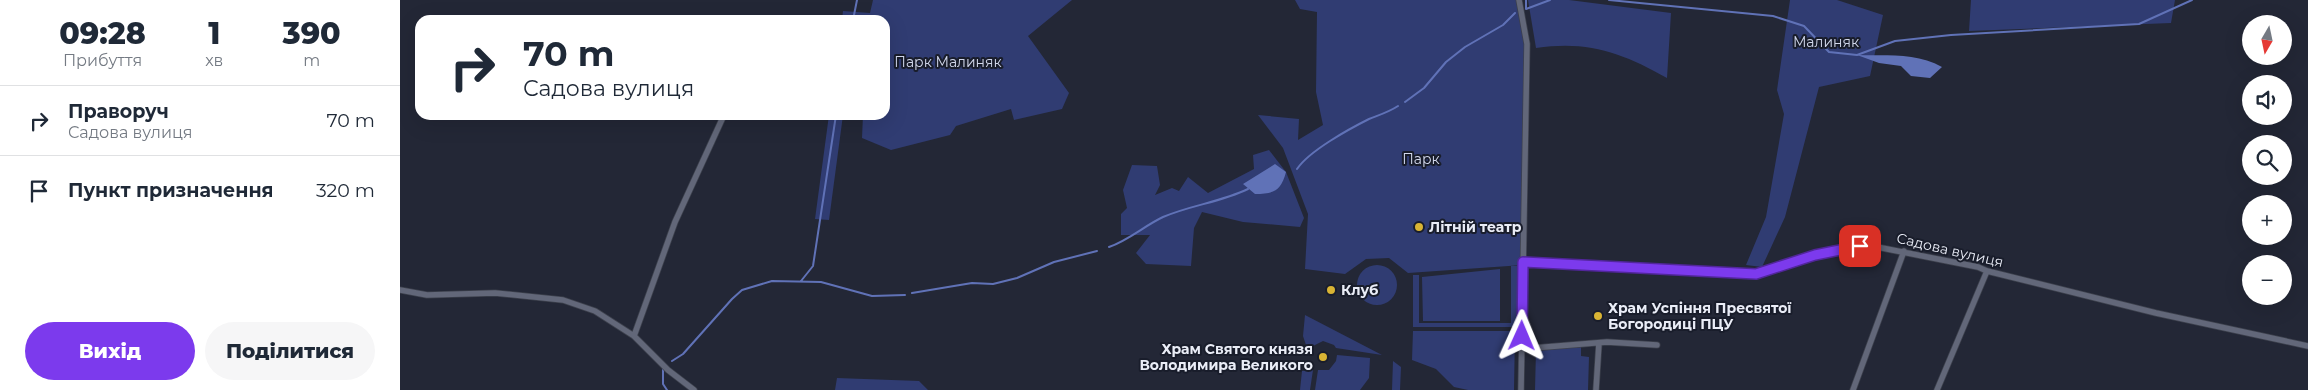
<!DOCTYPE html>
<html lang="uk">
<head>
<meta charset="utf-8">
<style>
	body { margin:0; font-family:Montserrat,sans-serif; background:#f6f6f7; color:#1f2937; height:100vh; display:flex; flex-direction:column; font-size:19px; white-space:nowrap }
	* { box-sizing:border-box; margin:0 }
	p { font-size:16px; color:#747a83 }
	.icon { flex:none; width:28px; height:28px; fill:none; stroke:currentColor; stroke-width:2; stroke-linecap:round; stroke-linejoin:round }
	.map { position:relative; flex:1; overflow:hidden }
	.drawer { display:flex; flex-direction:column; background:#fff; width:400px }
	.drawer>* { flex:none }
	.guide { position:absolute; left:15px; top:15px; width:475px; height:105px; border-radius:15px; box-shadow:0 5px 20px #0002; background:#fff; color:#1f2937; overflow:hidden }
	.needle { width:32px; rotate:189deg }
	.fabs { position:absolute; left:1842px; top:15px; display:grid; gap:10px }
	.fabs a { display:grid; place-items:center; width:50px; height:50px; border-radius:50%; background:#fff; box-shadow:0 5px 20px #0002; font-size:25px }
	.pin { position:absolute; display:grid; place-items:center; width:42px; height:42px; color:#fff; margin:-21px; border-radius:10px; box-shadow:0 2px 8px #0006 }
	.me { position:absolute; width:55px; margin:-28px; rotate:1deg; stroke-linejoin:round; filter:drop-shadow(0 0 4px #0008) }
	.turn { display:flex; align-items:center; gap:18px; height:105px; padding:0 25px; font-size:22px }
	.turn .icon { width:65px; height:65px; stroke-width:2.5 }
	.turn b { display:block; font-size:35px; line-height:42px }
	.eta { display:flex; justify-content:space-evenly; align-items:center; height:85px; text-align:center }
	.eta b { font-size:30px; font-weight:800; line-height:35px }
	.primary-button { display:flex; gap:10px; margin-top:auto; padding:10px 25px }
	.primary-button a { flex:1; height:58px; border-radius:30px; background:#7c3aed; color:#fff; font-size:20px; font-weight:800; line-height:58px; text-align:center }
	.primary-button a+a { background:#f6f6f7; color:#1f2937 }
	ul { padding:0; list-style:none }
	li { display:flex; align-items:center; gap:15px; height:70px; padding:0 25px; border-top:1px solid #e0e1e3 }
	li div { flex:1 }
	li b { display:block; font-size:19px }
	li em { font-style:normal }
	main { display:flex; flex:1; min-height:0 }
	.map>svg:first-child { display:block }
	.green { fill:#303c72 }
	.water { fill:#6072b7 }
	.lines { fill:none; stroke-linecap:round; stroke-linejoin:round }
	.stream { stroke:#6072b7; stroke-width:2 }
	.street-casing { stroke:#3d414d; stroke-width:7 }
	.street { stroke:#626779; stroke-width:5.5 }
	.route-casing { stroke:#51269a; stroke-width:12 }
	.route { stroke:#7c3aed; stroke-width:9 }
	.poi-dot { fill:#d9b434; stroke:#191d2b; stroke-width:2 }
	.labels { text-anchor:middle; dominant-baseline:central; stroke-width:4; stroke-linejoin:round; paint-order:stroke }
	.park-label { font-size:14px; fill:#d3d9ed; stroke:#191d2b }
	.poi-label { font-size:14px; font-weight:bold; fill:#eaedf7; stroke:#191d2b; text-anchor:start }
	.street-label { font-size:14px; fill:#eaedf7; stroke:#191d2b }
</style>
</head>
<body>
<main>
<section class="drawer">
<div class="eta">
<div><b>09:28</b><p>Прибуття</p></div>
<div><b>1</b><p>хв</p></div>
<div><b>390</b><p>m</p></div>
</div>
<ul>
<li><svg class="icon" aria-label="right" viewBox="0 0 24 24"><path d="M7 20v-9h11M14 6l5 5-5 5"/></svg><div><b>Праворуч</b><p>Садова вулиця</p></div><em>70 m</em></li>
<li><svg class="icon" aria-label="arrive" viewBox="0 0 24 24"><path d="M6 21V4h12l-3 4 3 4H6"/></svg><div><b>Пункт призначення</b></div><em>320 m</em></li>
</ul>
<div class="primary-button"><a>Вихід</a><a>Поділитися</a></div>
</section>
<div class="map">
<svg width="1908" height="390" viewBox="0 0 1908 390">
	<rect width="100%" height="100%" fill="#232736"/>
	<!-- green -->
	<path class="green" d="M473 0H672L628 36 669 93 662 109 614 120 611 109 556 126 550 135 491 150 462 138 463 115H485V20H442L443 11 470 13Z
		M895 0H1119L1127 44 1123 265 1008 273 989 258 966 259 945 274 905 269 908 214 883 148 858 115 899 119 898 140 923 125 916 92 917 12 900 9Z
		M1128 0H1169L1271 13 1267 78C1223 53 1188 40 1136 48Z
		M1390 0H1437L1483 15 1470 76 1419 87 1385 217 1362 267 1346 265 1366 217 1384 114 1377 90Z
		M1571 0H1775L1771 23 1569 31Z
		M429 115H443L429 220 415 219Z
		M869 150 886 172 904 218 900 227 843 222 802 212 794 228 791 266 746 264 736 253 750 235H721V214L727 208 723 190 732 165 757 166 760 185 755 195 772 188 779 191 788 177 808 193 854 169 853 155Z
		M957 285a20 20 0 1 1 40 0a20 20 0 1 1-40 0Z
		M1111 266H1117L1118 327H1013V275H1019V323H1111Z
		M1100 269V321H1023L1022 277Z
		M905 315 982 355 936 348 934 345 923 341 913 346 906 345 903 336Z
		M1013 331H1115L1114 390H1068L1054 387 1036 369 1012 360Z
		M1181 347V356L1189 357 1188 390H1135L1136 350Z
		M937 355 970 358 969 378 960 390H915L918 370H929L936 361Z
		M993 361 1001 367 1000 390H992Z
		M913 370 910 390H900L902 371Z
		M437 378 519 381 528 390H435Z"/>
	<!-- water -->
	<path class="water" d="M1457 55C1486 56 1516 52 1542 67L1530 78 1511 76 1501 66 1479 63Z
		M875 164 886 172C881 191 874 194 855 194L843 184Z"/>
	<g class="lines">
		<!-- stream -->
		<path class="stream" d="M1126 0V9L1150 0
			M1209 0 1373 16 1404 26 1429 52 1457 55 1495 41 1551 35 1739 24 1792 0
			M453 20 457 0
			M1005 102 1024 88 1046 62 1065 47 1103 25 1115 13
			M897 169C909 151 949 129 969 119 979 115 989 112 998 106
			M709 247C729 240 744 226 763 217 791 205 821 202 848 189
			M401 281 413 266 436 115
			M512 293 572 283 593 284 617 278 654 262 697 251
			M272 361 283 354 332 299 342 290 372 281 421 282 472 296 505 295
			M263 369V384L267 390"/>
		<!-- street casing -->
		<g class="street-casing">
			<path id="street" d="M1119 0 1127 44 1121 390
				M1123 262 1356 274 1415 255 1446 248 1472 246 1578 267 1587 271 1756 313 1908 346
				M0 290 27 295 95 293 163 300 195 311 234 336 268 370 294 390
				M234 336 275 222 324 115
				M1122 349 1207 342 1257 345
				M1196 390 1199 343
				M1453 390 1504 251
				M1537 390 1587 271"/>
		</g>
		<!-- street -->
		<use href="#street" class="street"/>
	</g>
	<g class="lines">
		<!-- route casing -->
		<g class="route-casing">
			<path id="route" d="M1122 336 1123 262 1356 274 1415 255 1460 246"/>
		</g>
		<!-- route -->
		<use href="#route" class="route"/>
	</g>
	<!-- markers -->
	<g class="poi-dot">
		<circle cx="1019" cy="227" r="5"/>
		<circle cx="931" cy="290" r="5"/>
		<circle cx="1198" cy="316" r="5"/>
		<circle cx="923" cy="357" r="5"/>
	</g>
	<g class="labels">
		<!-- park labels -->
		<g class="park-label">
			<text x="1426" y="42">Малиняк</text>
			<text x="548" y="62">Парк Малиняк</text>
			<text x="1021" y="159">Парк</text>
		</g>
		<!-- poi labels -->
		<g class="poi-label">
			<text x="1029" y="227">Літній театр</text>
			<text x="941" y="290">Клуб</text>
			<text x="1208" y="308">Храм Успіння Пресвятої<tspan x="1208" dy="16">Богородиці ПЦУ</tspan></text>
			<text x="913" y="349" text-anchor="end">Храм Святого князя<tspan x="913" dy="16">Володимира Великого</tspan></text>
		</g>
		<!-- street labels -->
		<g class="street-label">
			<text transform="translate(1550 250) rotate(13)">Садова вулиця</text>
		</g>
	</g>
</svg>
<div class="fabs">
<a><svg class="needle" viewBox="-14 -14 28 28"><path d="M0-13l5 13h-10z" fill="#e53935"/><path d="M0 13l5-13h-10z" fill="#747a83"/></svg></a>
<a><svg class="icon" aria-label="sound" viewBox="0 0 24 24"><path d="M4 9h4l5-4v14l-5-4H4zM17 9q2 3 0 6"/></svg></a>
<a><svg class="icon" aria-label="search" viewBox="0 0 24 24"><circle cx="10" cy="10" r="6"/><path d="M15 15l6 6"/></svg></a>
<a>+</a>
<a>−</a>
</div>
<div class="pin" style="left:1460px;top:246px;background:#d93025"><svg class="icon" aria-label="arrive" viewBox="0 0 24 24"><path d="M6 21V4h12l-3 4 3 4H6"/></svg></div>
<svg class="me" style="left:1122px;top:336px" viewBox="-20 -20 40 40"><path d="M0-17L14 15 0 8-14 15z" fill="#7c3aed" stroke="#fff" stroke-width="4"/></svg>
<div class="guide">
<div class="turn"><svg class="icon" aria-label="right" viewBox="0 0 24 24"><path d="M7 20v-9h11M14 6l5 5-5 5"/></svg><div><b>70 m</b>Садова вулиця</div></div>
</div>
</div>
</main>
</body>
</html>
